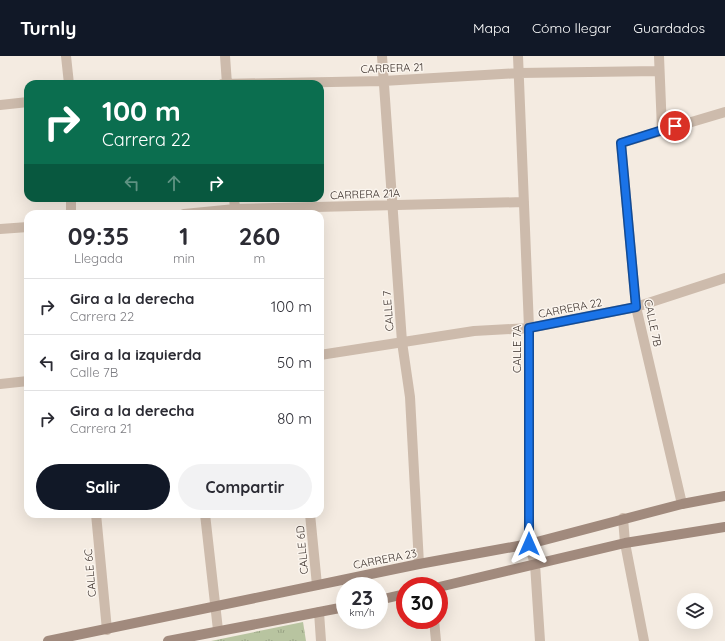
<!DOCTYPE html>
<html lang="es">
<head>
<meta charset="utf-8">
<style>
	body { margin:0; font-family:Quicksand,sans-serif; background:#f2f2f3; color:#2b2b33; height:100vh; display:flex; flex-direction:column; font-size:15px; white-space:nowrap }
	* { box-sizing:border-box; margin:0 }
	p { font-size:13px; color:#7c7c81 }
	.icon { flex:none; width:22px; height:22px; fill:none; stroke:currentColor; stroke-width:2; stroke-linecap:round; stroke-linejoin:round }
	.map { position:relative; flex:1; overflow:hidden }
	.drawer { position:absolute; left:24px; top:154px; width:300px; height:308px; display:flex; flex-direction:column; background:#fff; border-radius:12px; box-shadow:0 4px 16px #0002 }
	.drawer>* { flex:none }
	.hud { position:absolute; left:24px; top:24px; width:300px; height:122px; border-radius:12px; box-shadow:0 4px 16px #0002; background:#0b6e4f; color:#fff; overflow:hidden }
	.controls { position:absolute; left:677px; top:537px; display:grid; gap:8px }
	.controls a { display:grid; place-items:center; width:36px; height:36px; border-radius:50%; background:#fff; box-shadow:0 4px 16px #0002; font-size:20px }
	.speed { position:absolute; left:336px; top:521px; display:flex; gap:8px; font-size:20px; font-weight:700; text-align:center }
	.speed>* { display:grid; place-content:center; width:52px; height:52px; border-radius:50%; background:#fff; box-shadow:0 4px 16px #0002; line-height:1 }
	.speed small { font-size:10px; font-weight:400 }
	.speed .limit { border:6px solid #d22; background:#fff; color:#111 }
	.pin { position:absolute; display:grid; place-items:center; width:34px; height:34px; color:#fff; margin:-17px; border:2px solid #fff; border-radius:50%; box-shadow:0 1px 4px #0007 }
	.me { position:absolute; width:44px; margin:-22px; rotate:0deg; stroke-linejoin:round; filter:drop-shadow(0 0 3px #0008) }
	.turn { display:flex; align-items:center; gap:14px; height:84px; padding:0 12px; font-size:18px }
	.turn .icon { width:52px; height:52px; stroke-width:2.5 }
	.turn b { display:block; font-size:28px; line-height:34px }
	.lanes { display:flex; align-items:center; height:38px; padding:0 12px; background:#0003; justify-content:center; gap:20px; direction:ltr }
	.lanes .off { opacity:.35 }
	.eta { display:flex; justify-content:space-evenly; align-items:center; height:68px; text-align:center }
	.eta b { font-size:24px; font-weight:700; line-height:28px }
	.button { display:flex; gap:8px; margin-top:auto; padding:8px 12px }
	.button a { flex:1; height:46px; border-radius:24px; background:#111827; color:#fff; font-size:16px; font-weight:700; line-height:46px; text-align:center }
	.button a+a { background:#f2f2f3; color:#2b2b33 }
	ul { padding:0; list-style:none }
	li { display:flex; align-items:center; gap:12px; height:56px; padding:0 12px; border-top:1px solid #e1e1e2 }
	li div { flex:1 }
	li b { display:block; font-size:15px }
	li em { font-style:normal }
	header { display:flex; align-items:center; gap:24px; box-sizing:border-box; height:56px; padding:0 20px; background:#111827; color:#fff }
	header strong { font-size:19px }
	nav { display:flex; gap:22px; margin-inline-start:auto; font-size:14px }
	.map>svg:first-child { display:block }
	.grass { fill:url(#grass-tufts) }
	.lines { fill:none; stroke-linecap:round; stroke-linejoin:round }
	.street { stroke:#cdbbac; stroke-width:10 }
	.secondary { stroke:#a18a7d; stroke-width:10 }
	.route-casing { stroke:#114b97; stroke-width:10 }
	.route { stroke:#1a73e8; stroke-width:7 }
	.labels { text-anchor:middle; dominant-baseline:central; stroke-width:3; stroke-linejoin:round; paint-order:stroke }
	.street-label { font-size:11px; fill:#3b302b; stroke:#fbf5ee }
</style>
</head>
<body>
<header>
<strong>Turnly</strong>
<nav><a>Mapa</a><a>Cómo llegar</a><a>Guardados</a></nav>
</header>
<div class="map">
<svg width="725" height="585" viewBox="0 0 725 585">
	<defs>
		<pattern id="grass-tufts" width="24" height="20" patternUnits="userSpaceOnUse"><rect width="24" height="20" fill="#b8c4a0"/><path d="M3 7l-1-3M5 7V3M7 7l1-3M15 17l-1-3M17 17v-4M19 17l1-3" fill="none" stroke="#97a083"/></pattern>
	</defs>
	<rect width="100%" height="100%" fill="#f4ebe1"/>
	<!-- grass -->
	<path class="grass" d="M303 566 306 585H211Z"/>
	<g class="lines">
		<!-- street -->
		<path class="street" d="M66 0 69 28
			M225 0 227 28
			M382 0 402 286 410 341 419 508
			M518 0 529 272V488L535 508 540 585
			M659 0 662 74
			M222 28 383 25 519 17 659 15
			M0 49 28 46
			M71 142V158
			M234 142 235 153
			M184 158 235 153 524 146
			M0 173 28 171
			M320 299 474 275 529 272 636 251 725 222
			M0 328 28 325
			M682 448 636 251 621 87 725 56
			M96 458 107 574
			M205 458 218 574
			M310 458 317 529
			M623 462 625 487 644 585
			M319 556 321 585
			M434 564 436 585"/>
		<!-- secondary -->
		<path class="secondary" d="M439 531 625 487 725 471
			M379 544 405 538
			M48 585 419 508 529 488 682 448 725 440
			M168 585 345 551"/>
	</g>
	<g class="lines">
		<!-- route casing -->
		<g class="route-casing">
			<path id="route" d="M529 488V272L636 251 621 87 675 70"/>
		</g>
		<!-- route -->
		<use href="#route" class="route"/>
	</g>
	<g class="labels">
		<!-- street labels -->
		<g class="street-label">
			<text transform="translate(392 12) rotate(-2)">CARRERA 21</text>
			<text transform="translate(365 138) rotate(-2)">CARRERA 21A</text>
			<text transform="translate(570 252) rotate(-11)">CARRERA 22</text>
			<text transform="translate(388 255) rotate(-94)">CALLE 7</text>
			<text transform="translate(653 267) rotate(78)">CALLE 7B</text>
			<text transform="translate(517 293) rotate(-90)">CALLE 7A</text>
			<text transform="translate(302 494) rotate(-95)">CALLE 6D</text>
			<text transform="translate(385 503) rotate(-11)">CARRERA 23</text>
			<text transform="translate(90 517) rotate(-95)">CALLE 6C</text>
		</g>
	</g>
</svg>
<div class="controls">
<a><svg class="icon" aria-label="layers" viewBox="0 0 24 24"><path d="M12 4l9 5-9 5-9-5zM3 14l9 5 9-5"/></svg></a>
</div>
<div class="speed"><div>23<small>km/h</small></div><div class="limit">30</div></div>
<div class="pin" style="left:675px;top:70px;background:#d93025"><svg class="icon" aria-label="arrive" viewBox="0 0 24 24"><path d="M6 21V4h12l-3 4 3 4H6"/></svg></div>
<svg class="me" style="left:529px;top:488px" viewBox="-20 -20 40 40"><path d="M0-17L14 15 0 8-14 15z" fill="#1a73e8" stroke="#fff" stroke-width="4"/></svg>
<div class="hud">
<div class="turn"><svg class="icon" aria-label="right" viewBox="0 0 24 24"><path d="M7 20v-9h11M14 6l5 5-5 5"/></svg><div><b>100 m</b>Carrera 22</div></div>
<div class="lanes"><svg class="icon off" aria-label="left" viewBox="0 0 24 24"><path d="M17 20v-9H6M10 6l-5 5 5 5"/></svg><svg class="icon off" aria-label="ahead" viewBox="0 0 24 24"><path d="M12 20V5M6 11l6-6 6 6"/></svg><svg class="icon" aria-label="right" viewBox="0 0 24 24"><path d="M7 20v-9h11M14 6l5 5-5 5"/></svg></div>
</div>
<section class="drawer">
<div class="eta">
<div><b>09:35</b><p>Llegada</p></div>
<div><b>1</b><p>min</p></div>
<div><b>260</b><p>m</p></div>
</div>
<ul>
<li><svg class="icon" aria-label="right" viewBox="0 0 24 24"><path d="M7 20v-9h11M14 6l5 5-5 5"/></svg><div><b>Gira a la derecha</b><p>Carrera 22</p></div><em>100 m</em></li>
<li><svg class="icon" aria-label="left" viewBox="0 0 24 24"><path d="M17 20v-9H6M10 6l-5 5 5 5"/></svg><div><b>Gira a la izquierda</b><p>Calle 7B</p></div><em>50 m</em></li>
<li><svg class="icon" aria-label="right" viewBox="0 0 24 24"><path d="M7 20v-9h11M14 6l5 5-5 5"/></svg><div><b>Gira a la derecha</b><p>Carrera 21</p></div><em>80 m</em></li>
</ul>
<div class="button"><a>Salir</a><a>Compartir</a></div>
</section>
</div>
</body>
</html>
